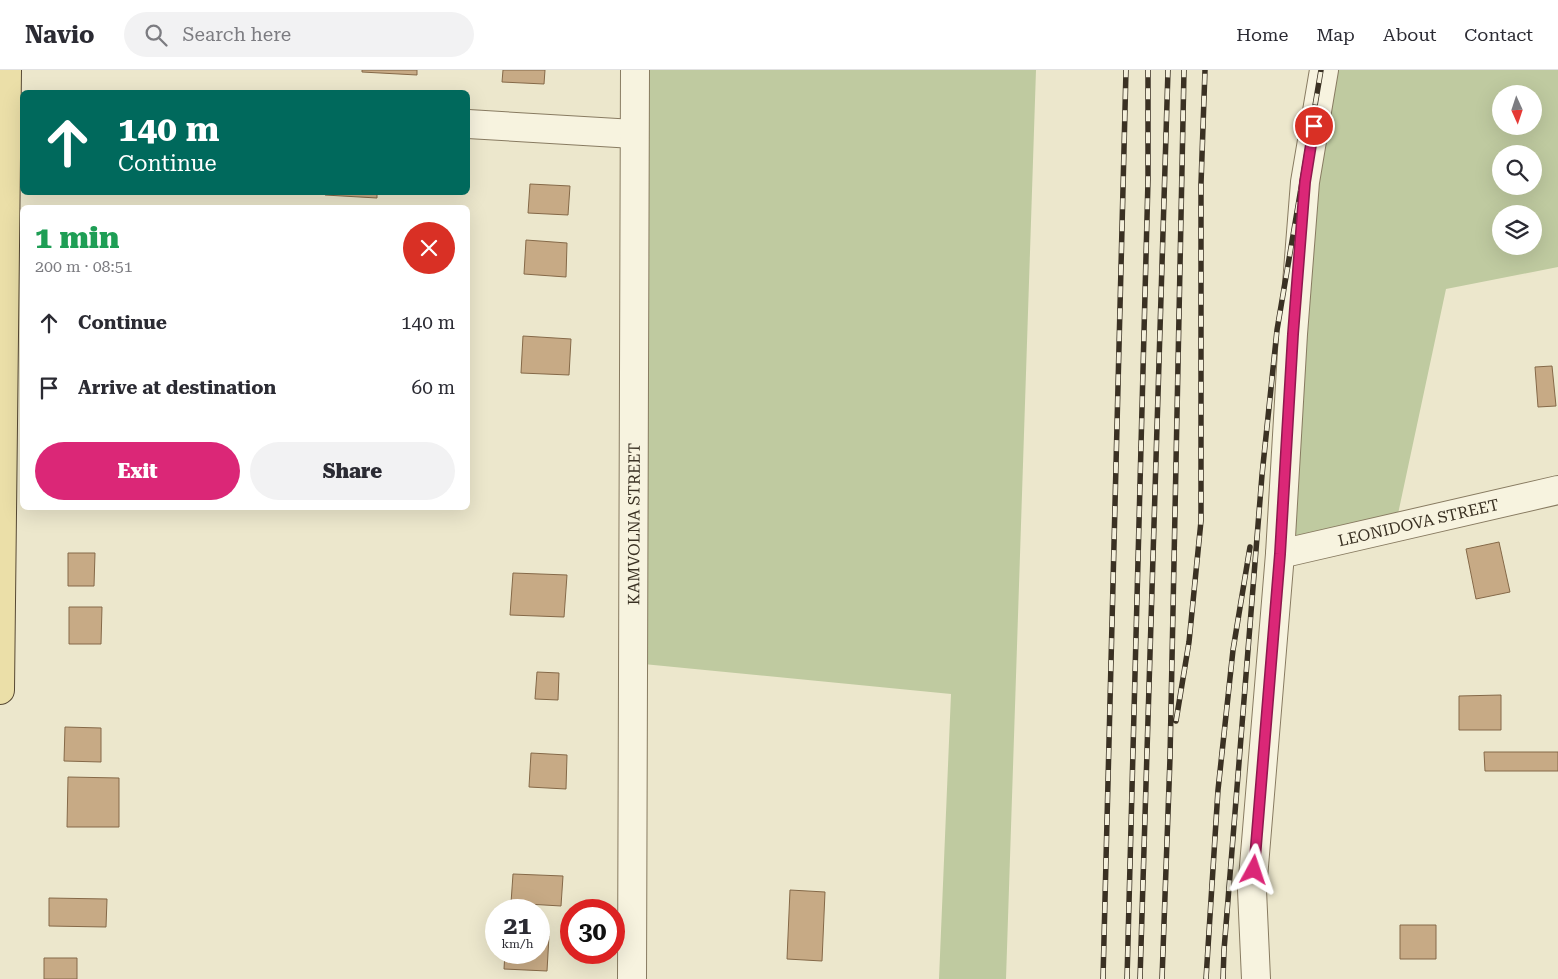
<!DOCTYPE html>
<html lang="en">
<head>
<meta charset="utf-8">
<style>
	body { margin:0; font-family:"Roboto Serif",serif; background:#f2f2f3; color:#2b2b33; height:100vh; display:flex; flex-direction:column; font-size:19px; white-space:nowrap }
	* { box-sizing:border-box; margin:0 }
	p { font-size:16px; color:#7c7c81 }
	.icon { flex:none; width:28px; height:28px; fill:none; stroke:currentColor; stroke-width:2; stroke-linecap:round; stroke-linejoin:round }
	.map { position:relative; flex:1; overflow:hidden }
	.sheet { position:absolute; left:20px; top:135px; width:450px; height:305px; display:flex; flex-direction:column; background:#fff; border-radius:8px; box-shadow:0 5px 20px #0002 }
	.sheet>* { flex:none }
	.guide { position:absolute; left:20px; top:20px; width:450px; height:105px; border-radius:8px; box-shadow:0 5px 20px #0002; background:#00695c; color:#fff; overflow:hidden }
	.needle { width:32px; rotate:177deg }
	.buttons { position:absolute; left:1492px; top:15px; display:grid; gap:10px }
	.buttons a { display:grid; place-items:center; width:50px; height:50px; border-radius:50%; background:#fff; box-shadow:0 5px 20px #0002; font-size:25px }
	.speed { position:absolute; left:485px; top:829px; display:flex; gap:10px; font-size:25px; font-weight:700; text-align:center }
	.speed>* { display:grid; place-content:center; width:65px; height:65px; border-radius:50%; background:#fff; box-shadow:0 5px 20px #0002; line-height:1 }
	.speed small { font-size:12px; font-weight:400 }
	.speed .limit { border:8px solid #d22; background:#fff; color:#111 }
	.pin { position:absolute; display:grid; place-items:center; width:42px; height:42px; color:#fff; margin:-21px; border:2px solid #fff; border-radius:50%; box-shadow:0 1px 5px #0007 }
	.me { position:absolute; width:55px; margin:-28px; rotate:5deg; stroke-linejoin:round; filter:drop-shadow(0 0 4px #0008) }
	.turn { display:flex; align-items:center; gap:18px; height:105px; padding:0 15px; font-size:22px }
	.turn .icon { width:65px; height:65px; stroke-width:2.5 }
	.turn b { display:block; font-size:35px; line-height:42px }
	.round { display:grid; place-items:center; flex:none; width:52px; height:52px; border-radius:26px; background:#f2f2f3 }
	.headline { display:flex; align-items:center; justify-content:space-between; height:85px; padding:0 15px }
	h1 { font-size:30px; font-weight:800; line-height:38px; color:#1e9e55 }
	.primary-button { display:flex; gap:10px; margin-top:auto; padding:10px 15px }
	.primary-button a { flex:1; height:58px; border-radius:30px; background:#db2777; color:#fff; font-size:20px; font-weight:800; line-height:58px; text-align:center }
	.primary-button a+a { background:#f2f2f3; color:#2b2b33 }
	ul { padding:0; list-style:none }
	li { display:flex; align-items:center; gap:15px; height:65px; padding:0 15px }
	li div { flex:1 }
	li b { display:block; font-size:19px }
	li em { font-style:normal }
	header { display:flex; align-items:center; gap:30px; box-sizing:border-box; height:70px; padding:0 25px; background:#fff; border-bottom:1px solid #e1e1e2 }
	header strong { font-size:24px }
	nav { display:flex; gap:28px; margin-inline-start:auto; font-size:18px }
	.search { width:350px; height:45px; background:#f2f2f3; display:flex; align-items:center; gap:12px; box-sizing:border-box; padding:0 18px; border-radius:28px; color:#7c7c81; font-size:19px }
	.map>svg:first-child { display:block }
	.green { fill:#bfcaa0; fill-rule:evenodd }
	.building { fill:#c7aa85; stroke:#856948 }
	.lines { fill:none; stroke-linecap:round; stroke-linejoin:round }
	.minor-casing { stroke:#887b61; stroke-width:30 }
	.major-casing { stroke:#574934; stroke-width:30 }
	.minor { stroke:#f7f3df; stroke-width:28 }
	.major { stroke:#ebdfa8; stroke-width:28 }
	.rail-casing { stroke:#3a3123; stroke-width:5.5 }
	.rail { stroke:#f4f0db; stroke-width:4; stroke-dasharray:11; stroke-linecap:butt }
	.route-casing { stroke:#8e194d; stroke-width:12 }
	.route { stroke:#db2777; stroke-width:9 }
	.labels { text-anchor:middle; dominant-baseline:central; stroke-width:4; stroke-linejoin:round; paint-order:stroke }
	.street-label { font-size:16px; fill:#3a3123; stroke:#f4f0db }
</style>
</head>
<body>
<header>
<strong>Navio</strong>
<div class="search"><svg class="icon" aria-label="search" viewBox="0 0 24 24"><circle cx="10" cy="10" r="6"/><path d="M15 15l6 6"/></svg>Search here</div>
<nav><a>Home</a><a>Map</a><a>About</a><a>Contact</a></nav>
</header>
<div class="map">
<svg width="1558" height="909" viewBox="0 0 1558 909">
	<rect width="100%" height="100%" fill="#ece7cc"/>
	<!-- green -->
	<path class="green" d="M635 0H1036L1006 909H939L951 624 633 593Z
		M1324 0H1558V197L1446 219 1395 458 1280 484ZM1501 24H1534V56H1501ZM1501 84H1534V116H1501ZM1501 144H1534V176H1501Z"/>
	<!-- building -->
	<path class="building" d="M362 0H417V5L362 2Z
		M503 0H545L544 14 502 12Z
		M530 114 570 116 568 145 528 143Z
		M325 122H377V128L325 125Z
		M526 170 567 173 566 207 524 204Z
		M523 266 571 269 569 305 521 303Z
		M1552 296 1556 336 1538 337 1535 297Z
		M1499 472 1510 522 1476 529 1466 479Z
		M68 483H95L94 516H68Z
		M513 503 567 505 564 547 510 545Z
		M69 537H102L101 574H69Z
		M537 602 559 603 558 630 535 629Z
		M1501 625V660H1459V626Z
		M65 657 101 658V692L64 691Z
		M1484 682H1558V701H1485Z
		M531 683 567 685 566 719 529 717Z
		M68 707 119 708V757H67Z
		M513 804 563 806 561 836 511 833Z
		M790 820 825 822 822 891 787 889Z
		M49 828 107 829 106 857 49 856Z
		M1400 855H1436V889H1400Z
		M539 865 549 866 547 901 504 899 505 882H539Z
		M44 888H77V909H44Z"/>
	<g class="lines">
		<!-- minor casing -->
		<g class="minor-casing">
			<g id="minor">
				<path d="M468 54 634 64"/>
				<path id="s1" d="M1280 484 1558 420"/>
				<path id="s2" d="M632 909 635 0"/>
				<path d="M1256 909 1252 820 1280 484 1293 264 1305 112 1324 0"/>
			</g>
		</g>
		<!-- major casing -->
		<g class="major-casing">
			<path id="major" d="M0 620 7 0"/>
		</g>
		<!-- minor -->
		<use href="#minor" class="minor"/>
		<!-- major -->
		<use href="#major" class="major"/>
		<!-- rail casing -->
		<g class="rail-casing">
			<path id="rail" d="M1176 651 1189 572 1201 451V114L1205 0
				M1103 909 1126 0
				M1127 909 1148 110V0
				M1140 909 1168 0
				M1162 909 1170 688 1184 0
				M1206 909 1218 720 1233 580 1250 477
				M1223 909 1224 880 1262 405 1277 260 1321 0"/>
		</g>
		<!-- rail -->
		<use href="#rail" class="rail"/>
	</g>
	<g class="lines">
		<!-- route casing -->
		<g class="route-casing">
			<path id="route" d="M1254 800 1280 484 1293 264 1305 112 1314 56"/>
		</g>
		<!-- route -->
		<use href="#route" class="route"/>
	</g>
	<g class="labels">
		<!-- street labels -->
		<g class="street-label">
			<text stroke="none"><textPath href="#s1" startOffset="142">LEONIDOVA STREET</textPath></text>
			<text stroke="none"><textPath href="#s2" startOffset="455">KAMVOLNA STREET</textPath></text>
		</g>
	</g>
</svg>
<div class="buttons">
<a><svg class="needle" viewBox="-14 -14 28 28"><path d="M0-13l5 13h-10z" fill="#e53935"/><path d="M0 13l5-13h-10z" fill="#7c7c81"/></svg></a>
<a><svg class="icon" aria-label="search" viewBox="0 0 24 24"><circle cx="10" cy="10" r="6"/><path d="M15 15l6 6"/></svg></a>
<a><svg class="icon" aria-label="layers" viewBox="0 0 24 24"><path d="M12 4l9 5-9 5-9-5zM3 14l9 5 9-5"/></svg></a>
</div>
<div class="speed"><div>21<small>km/h</small></div><div class="limit">30</div></div>
<div class="pin" style="left:1314px;top:56px;background:#d93025"><svg class="icon" aria-label="arrive" viewBox="0 0 24 24"><path d="M6 21V4h12l-3 4 3 4H6"/></svg></div>
<svg class="me" style="left:1254px;top:800px" viewBox="-20 -20 40 40"><path d="M0-17L14 15 0 8-14 15z" fill="#db2777" stroke="#fff" stroke-width="4"/></svg>
<div class="guide">
<div class="turn"><svg class="icon" aria-label="ahead" viewBox="0 0 24 24"><path d="M12 20V5M6 11l6-6 6 6"/></svg><div><b>140 m</b>Continue</div></div>
</div>
<section class="sheet">
<div class="headline"><div><h1>1 min</h1><p>200 m · 08:51</p></div><a class="round" style="background:#d93025;color:#fff"><svg class="icon" aria-label="close" viewBox="0 0 24 24"><path d="M6 6l12 12M18 6L6 18"/></svg></a></div>
<ul>
<li><svg class="icon" aria-label="ahead" viewBox="0 0 24 24"><path d="M12 20V5M6 11l6-6 6 6"/></svg><div><b>Continue</b></div><em>140 m</em></li>
<li><svg class="icon" aria-label="arrive" viewBox="0 0 24 24"><path d="M6 21V4h12l-3 4 3 4H6"/></svg><div><b>Arrive at destination</b></div><em>60 m</em></li>
</ul>
<div class="primary-button"><a>Exit</a><a>Share</a></div>
</section>
</div>
</body>
</html>
